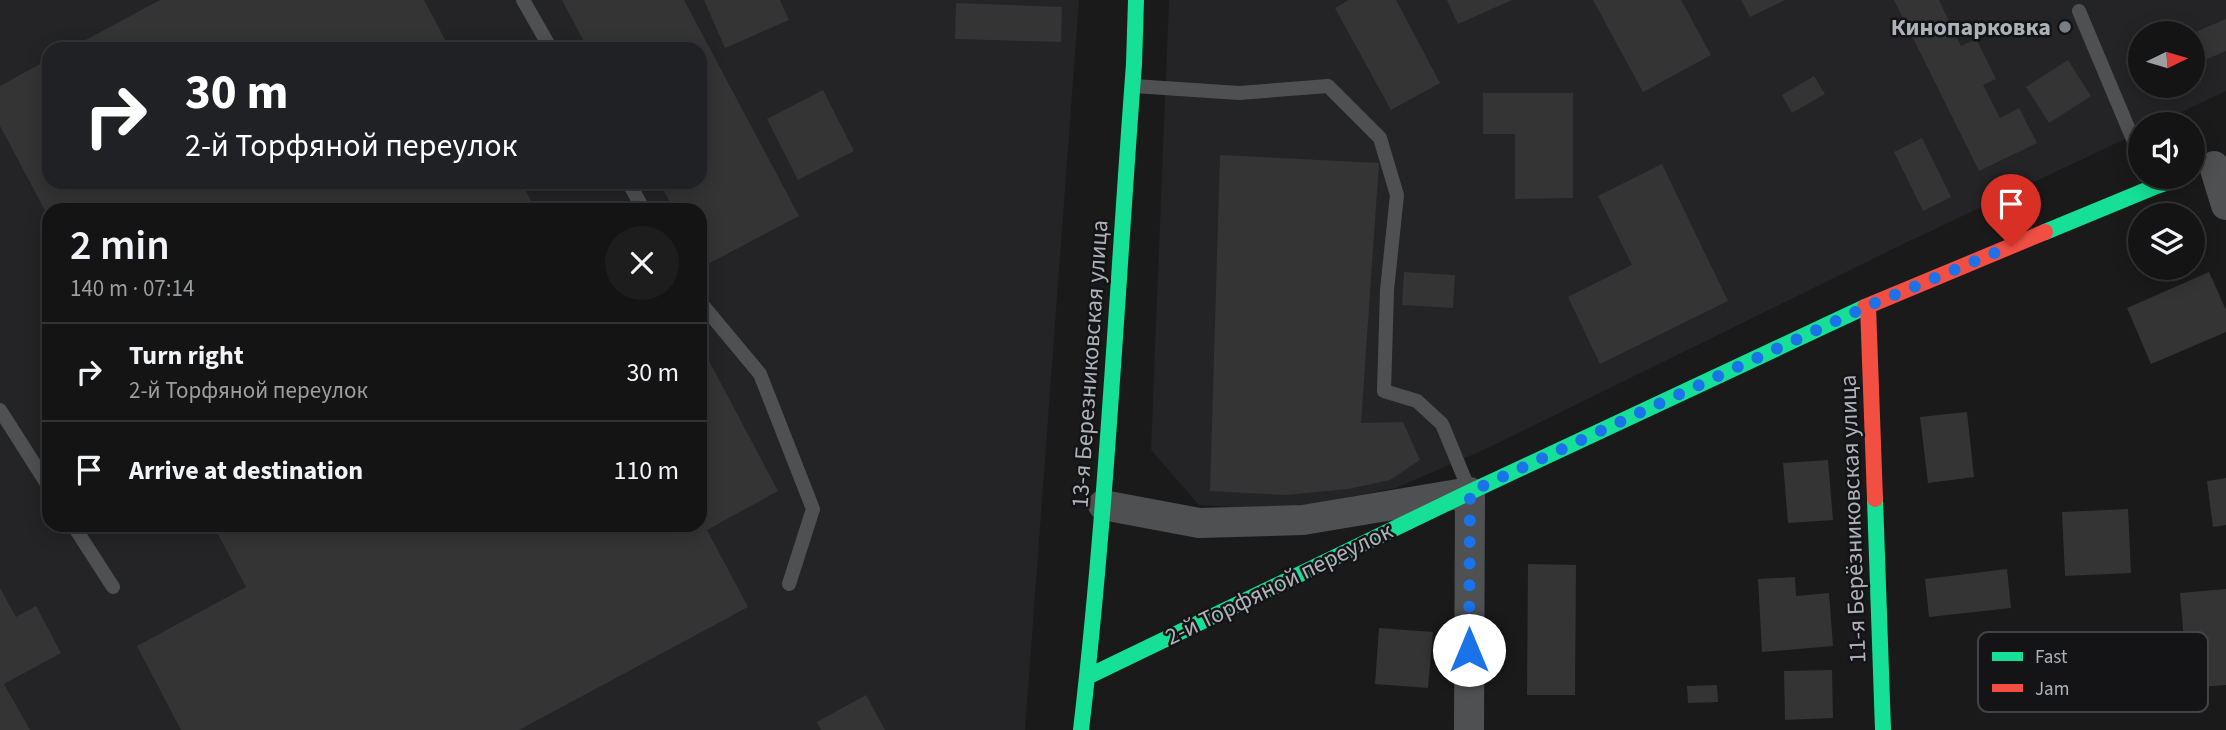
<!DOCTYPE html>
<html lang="en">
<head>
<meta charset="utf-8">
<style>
	body { margin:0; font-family:"Source Sans 3",sans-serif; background:#1d1d1d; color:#f1f3f6; height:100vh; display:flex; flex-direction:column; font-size:26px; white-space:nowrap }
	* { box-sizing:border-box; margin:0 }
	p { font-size:23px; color:#9d9ea0 }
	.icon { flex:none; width:38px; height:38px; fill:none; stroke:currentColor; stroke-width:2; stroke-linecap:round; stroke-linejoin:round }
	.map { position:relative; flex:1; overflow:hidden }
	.sheet { position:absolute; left:42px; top:203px; width:665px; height:329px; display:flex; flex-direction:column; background:#141414; border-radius:21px; box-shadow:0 4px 18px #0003,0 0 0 2px #333334 }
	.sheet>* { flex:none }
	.hud { position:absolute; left:42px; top:42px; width:665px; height:147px; border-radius:21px; box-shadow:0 4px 18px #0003,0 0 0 2px #333334; background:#202124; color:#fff; overflow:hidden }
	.needle { width:46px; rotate:85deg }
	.controls { position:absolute; left:2128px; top:21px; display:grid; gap:14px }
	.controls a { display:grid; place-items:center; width:77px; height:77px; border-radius:50%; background:#141414; box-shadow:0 4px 18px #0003,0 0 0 2px #333334; font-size:35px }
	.pin { position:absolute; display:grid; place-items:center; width:60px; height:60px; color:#fff; margin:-72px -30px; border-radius:50% 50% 50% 0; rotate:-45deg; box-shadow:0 0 7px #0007 }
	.pin .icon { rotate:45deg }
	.me { position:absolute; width:77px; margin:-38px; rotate:0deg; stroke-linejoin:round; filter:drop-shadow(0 0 5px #0008) }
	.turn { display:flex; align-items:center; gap:24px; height:147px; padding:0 28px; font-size:32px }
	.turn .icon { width:91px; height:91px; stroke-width:2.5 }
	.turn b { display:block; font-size:49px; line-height:60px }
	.round { display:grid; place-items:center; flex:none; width:74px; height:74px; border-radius:37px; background:#1d1d1d }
	.overview { display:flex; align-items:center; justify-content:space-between; height:119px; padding:0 28px }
	h1 { font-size:42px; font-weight:600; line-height:52px }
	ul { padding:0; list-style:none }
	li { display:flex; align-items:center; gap:21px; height:98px; padding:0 28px; border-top:2px solid #333334 }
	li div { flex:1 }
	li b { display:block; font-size:26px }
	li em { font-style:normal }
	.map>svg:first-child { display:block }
	.built { fill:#242426; fill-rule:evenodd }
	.building { fill:#343435 }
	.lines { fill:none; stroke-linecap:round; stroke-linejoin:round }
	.lane { stroke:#4f5052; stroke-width:14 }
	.street { stroke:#4f5052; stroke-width:30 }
	.fast { stroke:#16e098; stroke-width:16 }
	.jam { stroke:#f24e42; stroke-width:16 }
	.route { stroke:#1a73e8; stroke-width:12; stroke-dasharray:0 21.6 }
	.poi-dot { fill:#7a7d81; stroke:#141416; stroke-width:2.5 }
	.labels { text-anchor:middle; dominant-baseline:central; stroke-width:5; stroke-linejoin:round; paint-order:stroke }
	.poi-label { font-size:24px; font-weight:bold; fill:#adb2b9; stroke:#141416; text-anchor:end }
	.street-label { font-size:24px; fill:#adb2b9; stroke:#141416 }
	.key { fill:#141416; stroke:#424347; stroke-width:2 }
	.key-label { font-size:19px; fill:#adb2b9 }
</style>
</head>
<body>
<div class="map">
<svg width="2226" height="730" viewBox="0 0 2226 730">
	<rect width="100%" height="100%" fill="#1a1a1a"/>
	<!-- built -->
	<path class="built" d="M0 0H1079L1025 730H0ZM49 49H700V182H49ZM49 210H700V525H49Z
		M1169 0H2226V91L2156 124H2140V132L1897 247 1488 448 1396 488 1280 510 1199 505 1151 450ZM2140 33H2193V86H2140Z"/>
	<!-- building -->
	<path class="building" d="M160 0H424L450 49H69Z
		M562 0H684L799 216 704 266 700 258V210H674L659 182H700V49H588Z
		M704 0H780L789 20 725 48Z
		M1349 0H1396L1440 83 1391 110 1335 8Z
		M1447 0H1512L1458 24Z
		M1593 0H1681L1711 55 1643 92Z
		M1741 0H1785L1750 17Z
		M1894 0H1939L1961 46 1976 39 1996 79 1983 85 2000 118 2019 108 2037 143 1979 171Z
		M956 3 1062 7 1061 42 955 39Z
		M2226 19V51L2193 65V33Z
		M2140 55V87L2137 88 2125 62Z
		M49 59V182H521L536 210H49V218L0 126V86Z
		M2068 60 2091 96 2049 123 2026 87Z
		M1814 76 1825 94 1792 113 1782 95Z
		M823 90 854 151 798 180 767 119Z
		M1483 93H1573V198L1515 199V134H1483Z
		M1922 138 1951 197 1923 211 1894 152Z
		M1220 155 1379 163 1361 423 1403 422 1420 460 1390 480 1348 489 1286 495 1210 491Z
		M1662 164 1728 301 1600 364 1568 297 1632 265 1598 196Z
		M1404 272 1455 275 1453 308 1402 305Z
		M2209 272 2226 310V332L2151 364 2127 308Z
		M700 344 778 491 707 530 748 607 519 730H181L137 646 246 587 213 525H700Z
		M1967 412 1974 477 1928 483 1920 417Z
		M1828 460 1833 520 1788 523 1783 463Z
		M2226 478V525L2213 527 2207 481Z
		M2128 509 2131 573 2065 576 2062 512Z
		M1528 564 1576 565 1575 695H1527Z
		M2007 569 2011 608 1929 617 1925 579Z
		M1795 577 1796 596 1829 593 1833 646 1762 652 1758 579Z
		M0 588 16 617 36 606 61 653 4 684 30 730H0Z
		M2226 589V685L2188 688 2180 593Z
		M1379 628 1433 632 1428 688 1375 684Z
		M1832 670 1833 718 1785 720 1784 671Z
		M1717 685 1718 702 1688 703 1687 686Z
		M866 695 885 730H821L817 722Z"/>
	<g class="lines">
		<!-- lane -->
		<path class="lane" d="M523 0 551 49
			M2079 11 2140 156
			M1134 86 1239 93 1328 86 1380 138 1397 195 1387 290 1384 391 1417 401 1442 424 1470 492
			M628 182 644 210
			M700 302 760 374 813 509 789 584
			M0 410 49 487
			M73 525 113 587"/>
		<!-- street -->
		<path class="street" d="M2214 166 2226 205
			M1103 505 1199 523 1303 520 1470 492 1469 730"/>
		<!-- fast -->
		<path class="fast" d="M2045 232 2154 187 2184 177
			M1875 499 1883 730
			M1089 676 1470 492 1865 307
			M1081 730C1107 509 1117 286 1134 64L1136 0"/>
		<!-- jam -->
		<path class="jam" d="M1868 306 1875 499
			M1865 307 2045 232"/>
	</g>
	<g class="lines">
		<!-- route -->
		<path class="route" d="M1469 650 1470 492 1868 306 2011 246"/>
	</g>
	<!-- markers -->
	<circle class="poi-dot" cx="2065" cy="27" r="7"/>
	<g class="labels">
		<!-- poi labels -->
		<g class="poi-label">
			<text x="2051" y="27">Кинопарковка</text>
		</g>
		<!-- street labels -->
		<g class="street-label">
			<text transform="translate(1090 364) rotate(-86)">13-я Березниковская улица</text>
			<text transform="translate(1853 519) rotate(-92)">11-я Берёзниковская улица</text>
			<text transform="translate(1279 584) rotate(-26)">2-й Торфяной переулок</text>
		</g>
	</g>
	<!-- legend -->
	<rect x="1978" y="632" width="230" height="80" rx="10" class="key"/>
	<rect x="1992" y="652" width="31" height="9" fill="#16e098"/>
	<rect x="1992" y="684" width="31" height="8" fill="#f24e42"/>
	<g class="key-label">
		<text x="2035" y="663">Fast</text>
		<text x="2035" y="695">Jam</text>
	</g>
</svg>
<div class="controls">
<a><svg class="needle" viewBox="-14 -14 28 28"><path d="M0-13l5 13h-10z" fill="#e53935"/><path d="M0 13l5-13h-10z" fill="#9d9ea0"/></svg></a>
<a><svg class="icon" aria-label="sound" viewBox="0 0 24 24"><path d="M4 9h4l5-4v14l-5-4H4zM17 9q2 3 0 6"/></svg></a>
<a><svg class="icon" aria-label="layers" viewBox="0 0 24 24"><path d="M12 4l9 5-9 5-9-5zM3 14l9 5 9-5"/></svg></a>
</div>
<div class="pin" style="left:2011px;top:246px;background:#d93025"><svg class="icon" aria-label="arrive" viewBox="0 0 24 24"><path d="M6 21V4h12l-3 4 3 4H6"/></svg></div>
<svg class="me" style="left:1469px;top:650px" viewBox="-20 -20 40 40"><circle r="19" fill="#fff"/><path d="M0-13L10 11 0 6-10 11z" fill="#1a73e8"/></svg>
<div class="hud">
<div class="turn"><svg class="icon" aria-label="right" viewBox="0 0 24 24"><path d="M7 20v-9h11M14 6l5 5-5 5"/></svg><div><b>30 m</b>2-й Торфяной переулок</div></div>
</div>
<section class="sheet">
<div class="overview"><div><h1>2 min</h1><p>140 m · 07:14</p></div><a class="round"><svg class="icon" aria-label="close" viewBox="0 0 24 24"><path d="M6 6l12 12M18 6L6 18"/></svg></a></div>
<ul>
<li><svg class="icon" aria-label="right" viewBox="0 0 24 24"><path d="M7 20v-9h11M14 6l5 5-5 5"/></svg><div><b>Turn right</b><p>2-й Торфяной переулок</p></div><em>30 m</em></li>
<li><svg class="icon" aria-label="arrive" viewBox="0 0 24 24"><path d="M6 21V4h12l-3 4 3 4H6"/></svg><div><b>Arrive at destination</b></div><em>110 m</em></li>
</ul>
</section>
</div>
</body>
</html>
